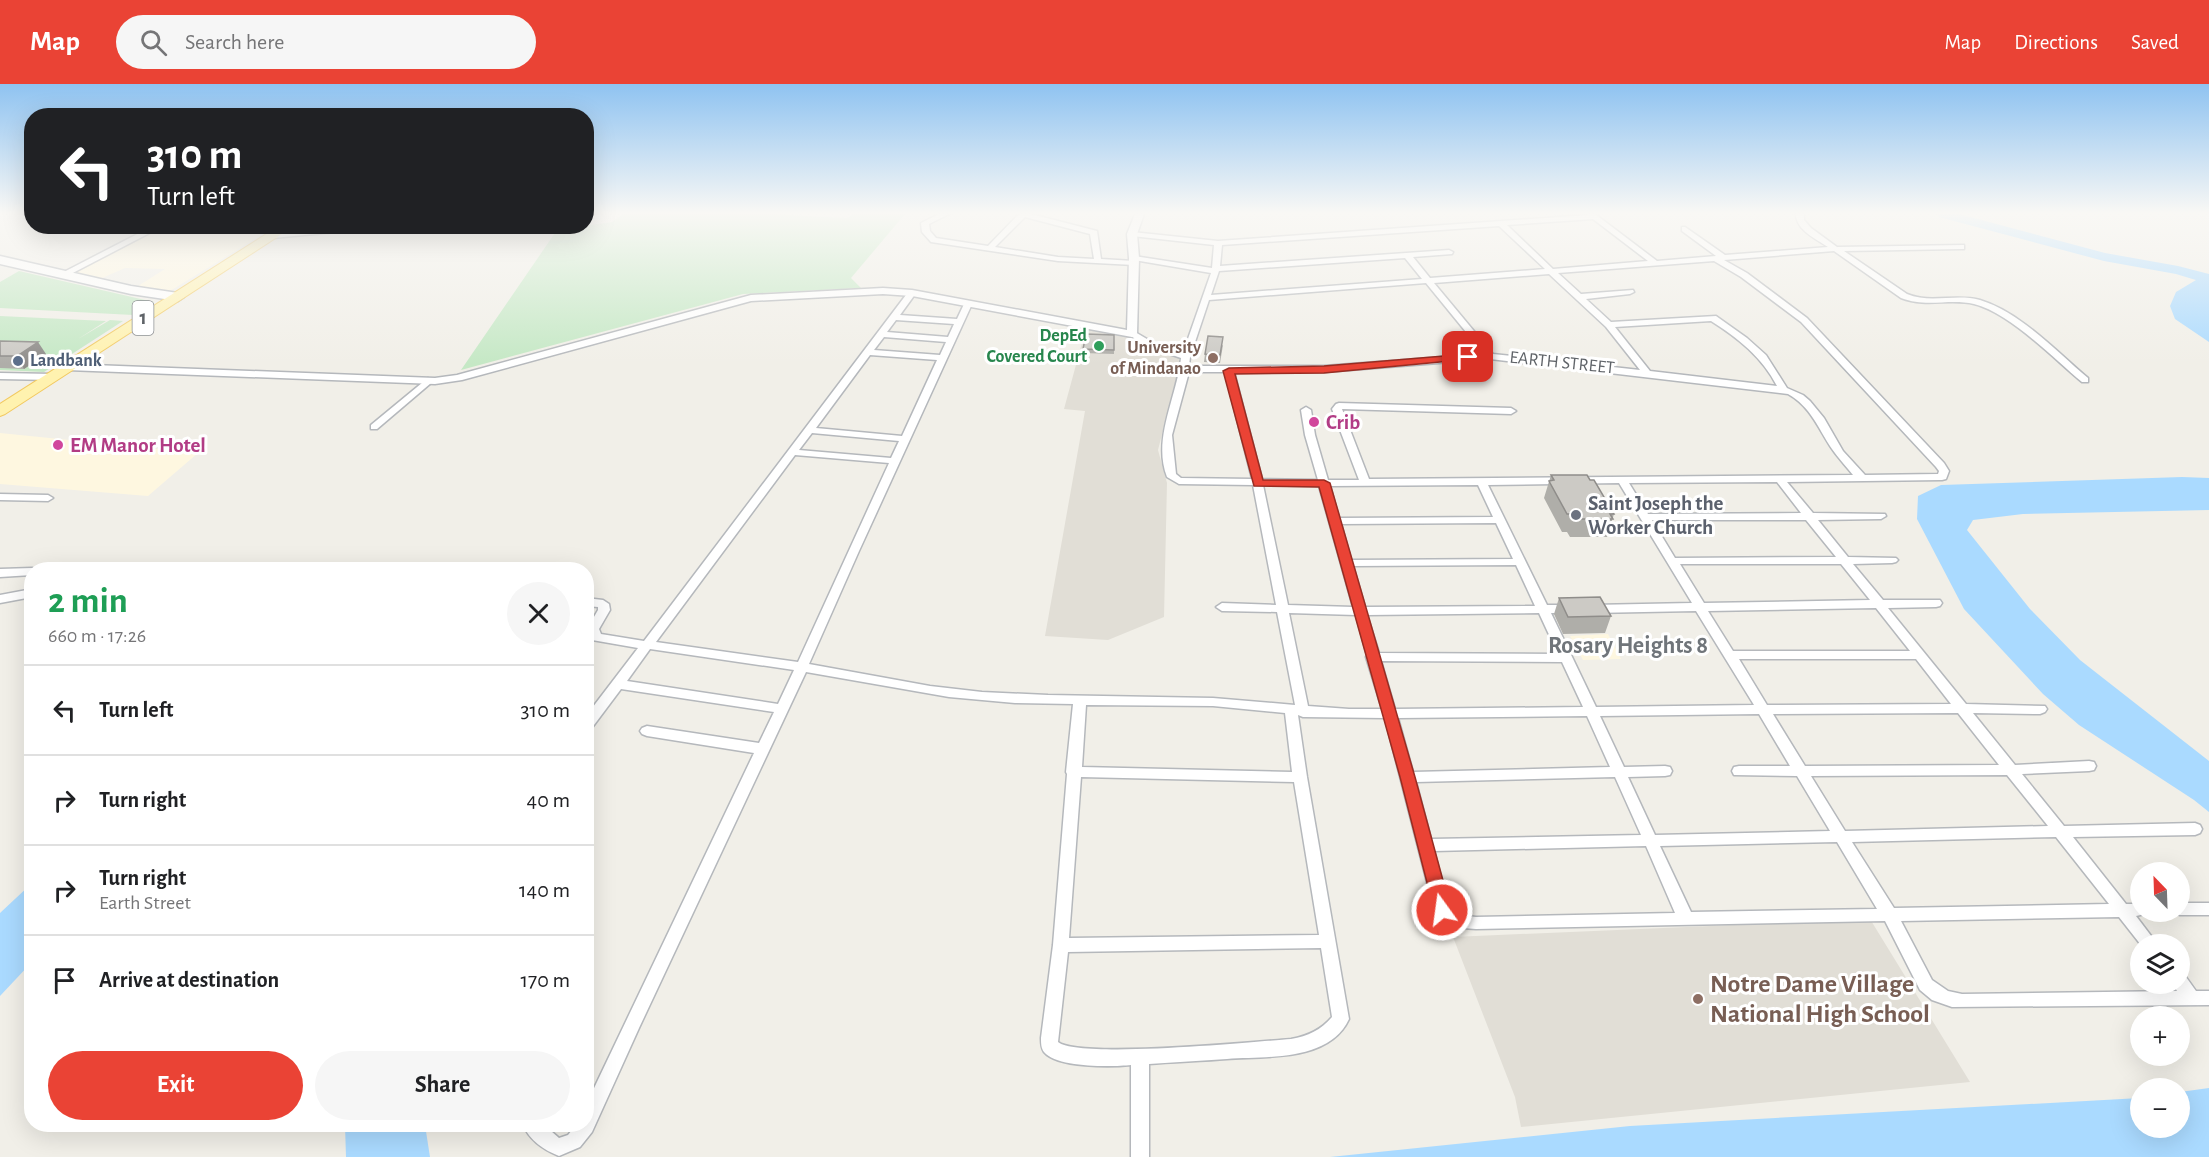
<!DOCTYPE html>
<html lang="en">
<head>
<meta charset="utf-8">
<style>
	body { margin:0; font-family:"Alegreya Sans",sans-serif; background:#f6f6f6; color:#202124; height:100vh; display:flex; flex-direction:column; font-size:22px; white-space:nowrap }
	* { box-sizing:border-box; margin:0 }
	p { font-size:20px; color:#757577 }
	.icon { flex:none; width:33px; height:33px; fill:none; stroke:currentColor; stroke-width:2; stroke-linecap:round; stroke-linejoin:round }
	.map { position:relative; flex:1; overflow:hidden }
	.drawer { position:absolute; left:24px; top:478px; width:570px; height:570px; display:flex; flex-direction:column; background:#fff; border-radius:24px; box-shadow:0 6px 24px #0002 }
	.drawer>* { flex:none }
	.guide { position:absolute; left:24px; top:24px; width:570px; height:126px; border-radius:24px; box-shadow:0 6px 24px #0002; background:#202124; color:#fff; overflow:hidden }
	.needle { width:39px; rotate:337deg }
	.buttons { position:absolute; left:2130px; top:778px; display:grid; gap:12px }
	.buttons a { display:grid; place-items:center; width:60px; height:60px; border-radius:50%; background:#fff; box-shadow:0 6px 24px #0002; font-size:30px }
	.pin { position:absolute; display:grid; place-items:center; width:51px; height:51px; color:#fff; margin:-26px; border-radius:12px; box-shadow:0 3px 9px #0006 }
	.me { position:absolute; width:66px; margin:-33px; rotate:346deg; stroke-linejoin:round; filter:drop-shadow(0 0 4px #0008) }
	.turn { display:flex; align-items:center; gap:21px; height:126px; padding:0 24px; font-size:27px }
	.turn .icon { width:78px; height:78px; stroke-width:2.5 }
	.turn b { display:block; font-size:42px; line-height:51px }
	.round { display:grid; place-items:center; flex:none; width:63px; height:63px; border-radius:32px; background:#f6f6f6 }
	.overview { display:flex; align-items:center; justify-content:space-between; height:102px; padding:0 24px }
	h1 { font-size:36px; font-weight:600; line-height:45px; color:#1e9e55 }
	.action { display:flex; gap:12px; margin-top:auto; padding:12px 24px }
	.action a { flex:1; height:69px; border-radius:36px; background:#ea4335; color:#fff; font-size:24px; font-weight:600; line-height:69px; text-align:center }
	.action a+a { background:#f6f6f6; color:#202124 }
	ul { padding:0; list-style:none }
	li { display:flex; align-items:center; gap:18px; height:90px; padding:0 24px; border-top:2px solid #e0e0e0 }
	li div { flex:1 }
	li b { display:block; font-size:22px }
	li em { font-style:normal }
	header { display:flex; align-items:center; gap:36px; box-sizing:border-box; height:84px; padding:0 30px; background:#ea4335; color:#fff }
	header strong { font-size:28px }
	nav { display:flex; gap:33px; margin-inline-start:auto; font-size:21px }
	.search { width:420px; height:54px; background:#f6f6f6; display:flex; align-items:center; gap:15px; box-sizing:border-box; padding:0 21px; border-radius:33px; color:#757577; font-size:22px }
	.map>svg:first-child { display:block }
	.commercial { fill:#fef7e0 }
	.education { fill:#e1ded6 }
	.green { fill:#c5e8c5 }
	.water { fill:#aadaff }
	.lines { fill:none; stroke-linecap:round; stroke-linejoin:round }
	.river { fill:#aadaff; fill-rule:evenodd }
	.minor-casing { stroke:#b5b8bc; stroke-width:3 }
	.tertiary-casing { stroke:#b5b8bc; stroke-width:3 }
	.secondary-casing { stroke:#b6babf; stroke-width:3 }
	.primary-casing { stroke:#f2c960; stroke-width:2 }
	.minor { fill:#fff; fill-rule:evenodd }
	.tertiary { fill:#fff; fill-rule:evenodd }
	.secondary { fill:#fff; fill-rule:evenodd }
	.primary { fill:#fff2af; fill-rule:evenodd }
	.wall { fill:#afaea9 }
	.shaded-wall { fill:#8f8d8a }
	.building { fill:#cccac5; stroke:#8f8d8a; stroke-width:1.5 }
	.route { fill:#ea4335; stroke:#982c22; stroke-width:1.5 }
	.leisure-dot { fill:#2e9e5b; stroke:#fff; stroke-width:2 }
	.education-dot { fill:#8d6e63; stroke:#fff; stroke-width:2 }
	.service-dot { fill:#5c6f8a; stroke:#fff; stroke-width:2 }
	.hotel-dot { fill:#d1479c; stroke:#fff; stroke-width:2 }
	.worship-dot { fill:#6b7280; stroke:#fff; stroke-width:2 }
	.labels { text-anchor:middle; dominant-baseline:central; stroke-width:6; stroke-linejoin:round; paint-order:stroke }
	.far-leisure-label { font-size:18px; font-weight:bold; fill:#27864d; stroke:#fff; text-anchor:end }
	.far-education-label { font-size:18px; font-weight:bold; fill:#785e54; stroke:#fff; text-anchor:end }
	.far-service-label { font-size:18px; font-weight:bold; fill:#4e5e75; stroke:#fff; text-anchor:start }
	.far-street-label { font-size:18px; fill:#5f6368; stroke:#fff }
	.shield { fill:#fff; stroke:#8f9295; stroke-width:1.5 }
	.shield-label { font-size:20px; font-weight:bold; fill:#5f6368 }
	.hotel-label { font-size:21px; font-weight:bold; fill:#b23c85; stroke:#fff; text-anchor:start }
	.worship-label { font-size:21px; font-weight:bold; fill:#5b616d; stroke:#fff; text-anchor:start }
	.quarter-label { font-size:24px; font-weight:bold; fill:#70757a; stroke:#fff }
	.near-education-label { font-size:26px; font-weight:bold; fill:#785e54; stroke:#fff; text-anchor:start }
</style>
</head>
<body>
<header>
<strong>Map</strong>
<div class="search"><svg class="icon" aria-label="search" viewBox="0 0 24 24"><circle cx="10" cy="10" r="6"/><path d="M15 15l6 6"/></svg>Search here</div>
<nav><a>Map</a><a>Directions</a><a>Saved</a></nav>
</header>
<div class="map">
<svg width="2209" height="1073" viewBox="0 0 2209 1073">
	<rect width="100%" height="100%" fill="#f1efe8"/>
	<!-- commercial -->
	<path class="commercial" d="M165 143H274L170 207 138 202 165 185 125 184 100 195 72 188Z
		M0 349 198 369 148 412 0 400Z
		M1608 550 1621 575 1583 576 1570 552Z"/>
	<!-- education -->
	<path class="education" d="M1086 244 1126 250 1135 257 1181 275 1158 366 1167 399 1164 533 1108 556 1045 552 1085 327 1064 325Z
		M1870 835 1970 998 1521 1043 1515 1013 1453 853Z"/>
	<!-- green -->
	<path class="green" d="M623 130H768L847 134 854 130H905L851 194 861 204 743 210 461 286 557 146 612 138Z
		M19 187 145 216 154 218 133 231 0 224V198Z
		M0 232 106 237 78 255 110 236 123 237 44 288 0 286Z"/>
	<!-- water -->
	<path class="water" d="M2198 191H2209V258L2175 235 2170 222 2176 208 2196 196Z
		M2182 393 2209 394V426L2023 430 1973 436 1967 446 2030 525 2080 576 2209 677V728L2194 716 2079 641 2043 610 1964 525 1917 435 1918 412 1941 401Z
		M31 800V879L0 912V829Z
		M2209 1004V1073H1330L1630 1042 2140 1014V1044H2180V1008Z
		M345 1041H425L430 1073H346Z"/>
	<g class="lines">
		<!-- river -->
		<path class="river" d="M1937 130H1959L2105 169 2178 182 2209 190V200L2176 190 2104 177 1939 133Z"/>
		<!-- minor casing -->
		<g class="minor-casing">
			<path id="minor" d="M939 130H949L929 140 930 147 936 154 988 162 1019 130H1031L1097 147 1101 175 1134 177 1138 179 1134 181 1058 177 931 158 922 148 921 139ZM1025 133 1090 150 1094 175 1058 173 995 163Z
				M1587 130H1595L1657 177 1716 172 1682 147V143H1685L1725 171 1828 163C1816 155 1796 146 1796 130H1804V136L1811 144 1837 163 1964 161V165H1961L1844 167 1907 210C1931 220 1956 209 1980 216 2020 228 2057 268 2088 294V298H2082C2053 274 2010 229 1974 220 1949 214 1927 224 1901 214L1834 167 1724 176 1747 189 1807 234 1944 379 1949 387 1946 395 1942 396 1787 398 1813 429 1885 430 1886 432 1881 435 1818 436 1848 473 1896 474 1898 476 1896 478 1892 479 1853 480 1883 516H1940L1942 519 1940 522 1936 523 1888 524 1966 620 2045 622 2047 625 2045 628 2040 630 1973 629 2015 681 2089 677 2094 678 2096 682 2094 686 2089 687 2022 690 2064 742 2195 739 2200 741 2202 745 2200 749 2195 751 2073 753 2126 820H2140V828H2147L2145 830 2136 832 2158 861H2141L2119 833 1901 837 1932 896 1948 907 1962 910 2177 907 2173 900H2180V891L2186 893 2196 907H2209V921L1952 923 1932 916 1920 906 1885 837 1476 845C1459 844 1443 843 1434 826L1385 634 1303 633 1298 631 1307 693 1349 935C1329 978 1266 972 1227 975 1201 977 1175 978 1149 980V1073H1131V981C1112 983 1057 984 1044 968 1041 964 1041 959 1041 954L1053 861 1067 690 1066 688 1073 620 1015 619 949 613 806 588 639 944 592 1048 580 1063 559 1072C544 1066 530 1057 523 1041H544L559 1054 568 1051 576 1041H586V1021L754 669 647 652 642 650 640 647 642 644 647 642 759 659 774 628 621 605 591 645 586 647V632L638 564 592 556 587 545 598 526V523L586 522V514L603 516 609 520 610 526 599 545 601 550 644 557 909 207 916 209 900 231 957 235 965 218 972 220 859 467 809 580 930 602 982 608 1048 611 1213 614 1295 621 1277 528 1222 527 1216 523 1222 519 1276 521 1253 401 1179 400 1167 393C1152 355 1177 313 1181 274L1146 262 1128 250 1135 248 1152 258 1183 269 1211 189 1134 176 1130 174 1134 172 1212 184 1214 161 1132 152 1128 150 1132 148 1218 157 1588 131ZM1593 135 1648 177 1553 185 1507 141ZM1499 142 1545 185 1430 194 1413 173 1452 170 1453 168 1449 166 1220 182 1222 161ZM1405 174 1422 195 1211 211 1219 187ZM1714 177 1741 193 1801 238 1936 383 1939 387 1938 390 1865 391 1843 367 1824 334 1810 317 1803 311 1787 304 1766 271 1747 254 1716 232 1611 238 1586 215 1630 210 1634 208 1633 206 1581 210 1558 189ZM1549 190 1606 243 1640 286 1493 270 1434 199ZM1426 199 1484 270 1324 282H1189L1190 273 1209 216ZM896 236 954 240 948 253 887 248ZM1711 237C1738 254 1762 273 1777 302L1650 287 1615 243ZM884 253 946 258 940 271 874 266ZM870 271 937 276 902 352 816 344ZM1490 275 1788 310C1811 323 1818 344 1832 365 1838 374 1846 382 1853 391L1369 395 1342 325 1511 330 1516 327 1511 324 1339 319 1336 320 1332 325 1359 396H1328L1315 351 1311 326 1306 323 1301 326 1305 351 1318 396 1262 395 1234 288H1324ZM1189 288H1225L1252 395 1181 394 1176 390 1172 351ZM812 349 899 357 891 374 799 366ZM795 371 889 379 798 578 656 558ZM1777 398 1801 429 1648 430 1629 399ZM1619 399 1692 519 1592 521 1586 525 1592 529 1696 527 1754 621 1596 623 1551 529H1569L1575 525 1569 521H1547L1488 401ZM1263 401 1319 402 1353 523 1288 521ZM1478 401 1493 433 1339 434 1330 402ZM1652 436H1806L1836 473 1675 474ZM1496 439 1513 475 1351 476 1341 440ZM1680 480H1841L1870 516 1704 519ZM1516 481 1535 522 1365 523 1353 482ZM1876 524 1910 567H1733L1708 527ZM1289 529 1356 531 1367 571 1366 573 1382 625H1349L1308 622ZM1539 529 1558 570 1379 569 1367 531ZM650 565 794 586 778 620 627 597ZM1739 575H1916L1951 620 1767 621ZM1381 577 1562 578 1583 623 1395 625ZM1086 621 1213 622 1285 629 1292 688 1082 683ZM1958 629 1999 681 1805 682 1773 630ZM1759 630 1790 682H1739L1734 683 1732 687 1734 691 1797 692 1830 747 1655 751 1628 693 1665 692 1670 691 1672 687 1670 683 1665 682 1624 683 1600 632ZM1587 632 1610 683 1413 688 1398 634ZM2007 691 2048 742 1845 747 1811 692ZM1081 693 1294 698 1319 851 1069 854ZM1615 693 1641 751 1431 755 1416 698ZM2056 753 2109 820 1894 824 1852 758ZM1837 758 1877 825 1691 828 1660 762ZM1646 762 1675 829 1476 833 1458 831 1449 824 1434 767ZM1321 864 1332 933C1321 946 1308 952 1291 955 1254 958 1079 975 1058 958L1068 868Z
				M153 142H163L67 192 60 190Z
				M362 142H399L273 154 269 152 273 150Z
				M0 289 53 290 58 293 53 296 0 295Z
				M428 294 433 297 431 299 377 345H371V341Z
				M0 410 48 411 53 414 48 417 0 416Z
				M32 484 37 486H32V491L0 493V485Z
				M32 505V513L0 519V511Z
				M2180 819H2209V831H2180L2175 829 2174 828H2180Z"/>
		</g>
		<!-- tertiary casing -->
		<g class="tertiary-casing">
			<path id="tertiary" d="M1135 130H1144L1137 150 1139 174 1137 250 1132 253 912 212 883 210 751 217 462 296 435 300 67 286 61 283 67 280 435 294 457 291 751 211 883 204 912 206 1127 246 1129 174 1127 150Z"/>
		</g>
		<!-- secondary casing -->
		<g class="secondary-casing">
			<path id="secondary" d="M0 172 131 202 178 209 184 213 178 217 131 210 0 180Z"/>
		</g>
		<!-- primary casing -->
		<g class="primary-casing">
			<path id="primary" d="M279 142H294L5 330 0 332V320Z"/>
		</g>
		<!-- minor -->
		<use href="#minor" class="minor"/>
		<!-- tertiary -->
		<use href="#tertiary" class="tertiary"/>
		<!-- secondary -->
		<use href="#secondary" class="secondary"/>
		<!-- primary -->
		<use href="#primary" class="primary"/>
	</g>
	<!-- wall -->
	<path class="wall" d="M1114 251V270L1083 269V265Z
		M0 257 46 270 24 285 0 284Z
		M1223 261 1220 279 1204 278 1205 270Z
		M1551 391 1614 430 1607 453H1570L1567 448H1562L1544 414Z
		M1559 514 1611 532 1605 549 1563 550 1554 530Z"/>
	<!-- shaded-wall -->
	<path class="shaded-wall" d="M38 258 46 270 24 285 17 272Z"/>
	<!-- building -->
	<path class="building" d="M1086 250 1114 251V266L1083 265Z
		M1208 252 1223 253 1220 271 1205 270Z
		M0 257 38 258 17 272H0Z
		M1551 391H1587L1590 396H1594L1614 430H1610L1613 435H1575L1572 430H1567L1549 397 1554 396Z
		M1600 513 1611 532 1568 533 1559 514Z"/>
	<!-- sky -->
	<linearGradient id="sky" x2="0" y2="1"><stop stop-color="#8fc3f1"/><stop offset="0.46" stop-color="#f9f8f5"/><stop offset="1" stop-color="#f9f8f5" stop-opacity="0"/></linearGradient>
	<rect width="2209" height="280" fill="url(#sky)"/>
	<!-- route -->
	<path class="route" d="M1468 270 1471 271V275L1324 289 1235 290 1263 396H1324L1330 399 1415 693 1451 826 1449 832 1442 834 1436 832 1434 826 1400 693 1319 403 1254 402 1223 287 1229 284 1324 282Z"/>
	<!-- markers -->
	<circle class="leisure-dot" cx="1099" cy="262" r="6"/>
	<g class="education-dot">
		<circle cx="1213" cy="274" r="6"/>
		<circle cx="1698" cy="915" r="6"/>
	</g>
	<circle class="service-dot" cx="18" cy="277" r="6"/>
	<g class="hotel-dot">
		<circle cx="1314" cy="338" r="6"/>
		<circle cx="58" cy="361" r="6"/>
	</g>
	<circle class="worship-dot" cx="1576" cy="431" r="6"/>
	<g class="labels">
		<!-- far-leisure labels -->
		<g class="far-leisure-label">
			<text x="1087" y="252">DepEd<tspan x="1087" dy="21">Covered Court</tspan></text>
		</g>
		<!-- far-education labels -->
		<g class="far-education-label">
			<text x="1201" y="264">University<tspan x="1201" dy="21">of Mindanao</tspan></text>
		</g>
		<!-- far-service labels -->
		<g class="far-service-label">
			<text x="30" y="277">Landbank</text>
		</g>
		<!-- far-street labels -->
		<g class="far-street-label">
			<text transform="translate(1562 279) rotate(6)">EARTH STREET</text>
		</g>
		<!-- shield labels -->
		<rect class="shield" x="132.5" y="217" width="21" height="34" rx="4.5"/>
		<g class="shield-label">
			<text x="143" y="234">1</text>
		</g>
		<!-- hotel labels -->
		<g class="hotel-label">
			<text x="1326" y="338">Crib</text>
			<text x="70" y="361">EM Manor Hotel</text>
		</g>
		<!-- worship labels -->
		<g class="worship-label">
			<text x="1588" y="419">Saint Joseph the<tspan x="1588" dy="24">Worker Church</tspan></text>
		</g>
		<!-- quarter labels -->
		<g class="quarter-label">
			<text x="1628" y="562">Rosary Heights 8</text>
		</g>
		<!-- near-education labels -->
		<g class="near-education-label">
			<text x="1710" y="900">Notre Dame Village<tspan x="1710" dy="30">National High School</tspan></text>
		</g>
	</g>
</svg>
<div class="buttons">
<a><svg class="needle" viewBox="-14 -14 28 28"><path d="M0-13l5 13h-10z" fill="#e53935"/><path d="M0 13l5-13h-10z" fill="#757577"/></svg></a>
<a><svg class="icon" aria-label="layers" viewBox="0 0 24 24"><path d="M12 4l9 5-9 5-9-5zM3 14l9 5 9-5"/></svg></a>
<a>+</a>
<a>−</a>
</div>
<div class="pin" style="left:1468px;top:273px;background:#d93025"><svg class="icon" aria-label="arrive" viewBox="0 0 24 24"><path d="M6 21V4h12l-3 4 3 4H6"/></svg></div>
<svg class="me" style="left:1442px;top:826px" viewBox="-20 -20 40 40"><circle r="17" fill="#ea4335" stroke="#fff" stroke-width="3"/><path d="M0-11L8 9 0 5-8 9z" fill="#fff"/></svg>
<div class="guide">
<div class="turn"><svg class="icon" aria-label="left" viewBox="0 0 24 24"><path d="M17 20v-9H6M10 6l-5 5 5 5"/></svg><div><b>310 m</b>Turn left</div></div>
</div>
<section class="drawer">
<div class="overview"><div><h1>2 min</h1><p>660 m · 17:26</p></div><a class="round"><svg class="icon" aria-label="close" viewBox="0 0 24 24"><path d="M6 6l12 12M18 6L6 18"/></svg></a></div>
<ul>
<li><svg class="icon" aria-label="left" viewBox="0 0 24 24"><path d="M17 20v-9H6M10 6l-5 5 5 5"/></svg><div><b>Turn left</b></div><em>310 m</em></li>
<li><svg class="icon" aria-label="right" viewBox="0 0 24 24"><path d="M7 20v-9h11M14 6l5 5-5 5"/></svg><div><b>Turn right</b></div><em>40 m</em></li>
<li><svg class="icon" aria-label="right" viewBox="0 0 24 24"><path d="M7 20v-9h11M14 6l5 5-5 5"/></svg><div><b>Turn right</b><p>Earth Street</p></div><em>140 m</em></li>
<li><svg class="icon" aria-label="arrive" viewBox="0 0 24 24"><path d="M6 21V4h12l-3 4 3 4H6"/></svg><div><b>Arrive at destination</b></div><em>170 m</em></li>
</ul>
<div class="action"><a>Exit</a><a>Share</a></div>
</section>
</div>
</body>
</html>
